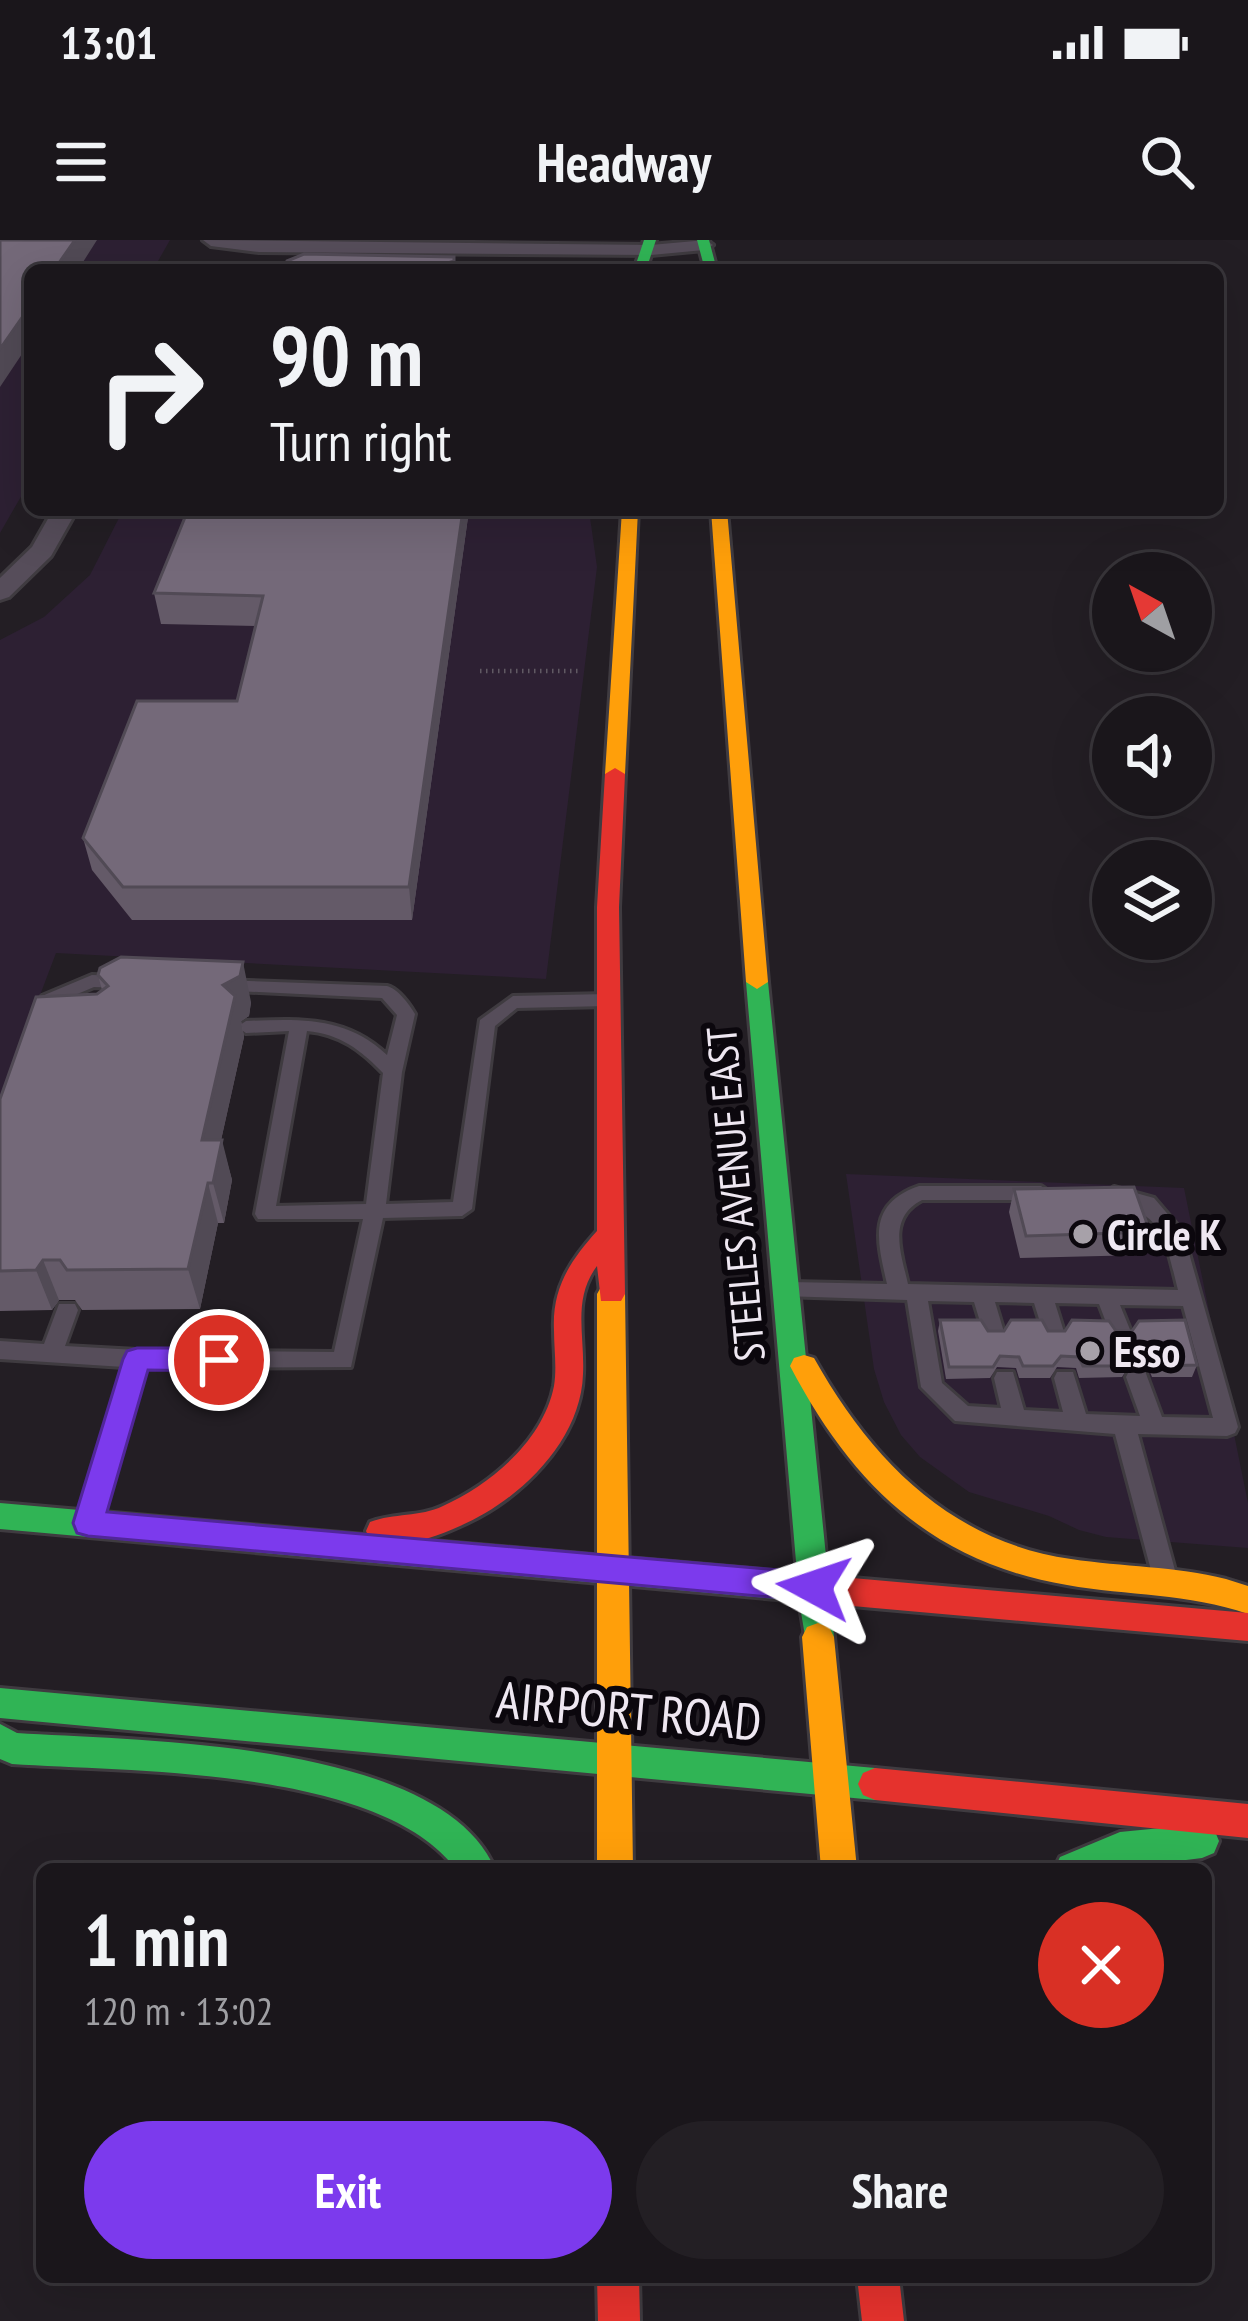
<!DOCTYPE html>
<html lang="en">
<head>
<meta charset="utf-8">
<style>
	body { margin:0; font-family:"PT Sans Narrow",sans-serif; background:#231f24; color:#f1f3f6; height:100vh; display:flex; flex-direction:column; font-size:45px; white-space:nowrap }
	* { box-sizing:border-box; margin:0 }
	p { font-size:39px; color:#9f9fa3 }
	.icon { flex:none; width:66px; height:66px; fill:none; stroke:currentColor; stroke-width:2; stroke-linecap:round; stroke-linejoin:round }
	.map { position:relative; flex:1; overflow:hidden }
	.side { position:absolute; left:36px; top:1623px; width:1176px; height:420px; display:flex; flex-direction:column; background:#1a161b; border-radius:18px; box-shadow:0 12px 48px #0002,0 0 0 3px #38353a }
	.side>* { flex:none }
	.hud { position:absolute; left:24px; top:24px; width:1200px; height:252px; border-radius:18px; box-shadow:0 12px 48px #0002,0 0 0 3px #38353a; background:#1a161b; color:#f1f3f6; overflow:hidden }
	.needle { width:78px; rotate:320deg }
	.buttons { position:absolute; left:1092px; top:312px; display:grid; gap:24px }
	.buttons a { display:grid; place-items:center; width:120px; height:120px; border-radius:50%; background:#1a161b; box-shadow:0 12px 48px #0002,0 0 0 3px #38353a; font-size:60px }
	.pin { position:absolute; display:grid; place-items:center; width:102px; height:102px; color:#fff; margin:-51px; border:6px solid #fff; border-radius:50%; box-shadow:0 3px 12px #0007 }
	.me { position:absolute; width:132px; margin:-66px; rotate:275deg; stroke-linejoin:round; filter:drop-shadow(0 0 9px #0008) }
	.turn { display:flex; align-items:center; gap:42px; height:252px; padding:0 48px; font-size:54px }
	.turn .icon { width:156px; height:156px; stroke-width:2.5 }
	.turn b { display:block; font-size:84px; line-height:102px }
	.round { display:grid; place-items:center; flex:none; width:126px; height:126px; border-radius:63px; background:#231f24 }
	.headline { display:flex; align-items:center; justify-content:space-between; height:204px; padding:0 48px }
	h1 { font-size:72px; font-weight:600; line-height:90px }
	.action { display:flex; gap:24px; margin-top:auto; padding:24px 48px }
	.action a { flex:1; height:138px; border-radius:72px; background:#7c3aed; color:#fff; font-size:48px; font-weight:600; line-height:138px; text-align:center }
	.action a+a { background:#231f24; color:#f1f3f6 }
	.status { display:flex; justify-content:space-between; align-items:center; height:84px; padding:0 60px; background:#1a161b; direction:ltr }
	.status svg { height:33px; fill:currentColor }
	header { display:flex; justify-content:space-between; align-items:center; height:156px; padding:0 48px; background:#1a161b; font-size:54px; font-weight:600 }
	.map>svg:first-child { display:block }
	.built { fill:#2d2033 }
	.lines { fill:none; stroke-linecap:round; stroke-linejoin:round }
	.lane-casing { stroke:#3f3b40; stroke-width:6 }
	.street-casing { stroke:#3f3b40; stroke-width:6 }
	.fast-casing { stroke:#3f3b40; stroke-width:6 }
	.slow-casing { stroke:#3f3b40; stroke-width:6 }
	.jam-casing { stroke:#3f3b40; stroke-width:6 }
	.path { stroke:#605963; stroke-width:4.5; stroke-dasharray:1.5 4.5; stroke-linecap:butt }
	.lane { fill:#564d5a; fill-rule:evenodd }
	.street { fill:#564d5a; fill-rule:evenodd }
	.fast { fill:#30b455; fill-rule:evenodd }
	.slow { fill:#ff9f0a; fill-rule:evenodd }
	.jam { fill:#e5322d; fill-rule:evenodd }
	.wall { fill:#645a68 }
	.shaded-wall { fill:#514a55 }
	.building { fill:#746979; stroke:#514a55; stroke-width:3 }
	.route { fill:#7c3aed; stroke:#51269a; stroke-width:3 }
	.poi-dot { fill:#a7a1a9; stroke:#0b070d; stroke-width:4.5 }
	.labels { text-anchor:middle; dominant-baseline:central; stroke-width:12; stroke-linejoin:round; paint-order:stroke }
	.street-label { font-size:42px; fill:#eee7f1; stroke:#0b070d }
	.poi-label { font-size:42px; font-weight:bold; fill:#eee7f1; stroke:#0b070d; text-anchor:start }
	.near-street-label { font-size:51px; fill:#eee7f1; stroke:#0b070d }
</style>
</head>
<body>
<div class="status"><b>13:01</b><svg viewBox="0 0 49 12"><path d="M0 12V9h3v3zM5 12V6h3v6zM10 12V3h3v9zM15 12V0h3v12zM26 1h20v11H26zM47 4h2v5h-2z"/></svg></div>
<header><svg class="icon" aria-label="menu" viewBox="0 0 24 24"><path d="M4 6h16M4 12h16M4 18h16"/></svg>Headway<svg class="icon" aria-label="search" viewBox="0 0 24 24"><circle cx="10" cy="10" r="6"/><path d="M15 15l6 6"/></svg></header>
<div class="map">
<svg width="1248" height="2081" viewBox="0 0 1248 2081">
	<rect width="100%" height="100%" fill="#231e24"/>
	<!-- built -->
	<path class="built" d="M0 0H170L153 30H30V241L0 293Z
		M248 22 598 23 614 30H245Z
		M123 270H589L597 327 546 739 56 713 0 861V400L44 377 90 335Z
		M846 934 1184 948 1248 1263V1308L1106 1297 1079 1290 1049 1276 969 1252 920 1217 901 1195 884 1162 874 1129Z"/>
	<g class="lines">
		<!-- lane casing -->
		<g class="lane-casing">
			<path id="lane" d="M92 735 125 736 134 742 125 748 94 747 56 763 50 778H38L35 774 42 756Z
				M222 740 387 746C398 749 409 764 415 774L402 832 386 964 453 962 480 780 513 756 608 754 617 760 608 766 517 768 495 786 472 969 462 976 383 978 351 1127 145 1128 100 1283 96 1290 88 1293 80 1290 76 1283 124 1127 0 1119V1101L44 1104 59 1064H75L78 1070 65 1106 137 1110 334 1112 363 979H258L255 974 289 791 246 793 237 787 246 781C300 779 346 776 387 815L397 775 382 758 216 750V742ZM307 791C340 794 361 810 383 833L366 964 276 966Z
				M919 946H1041L1051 953 1041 960H922C887 978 901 1013 908 1044L1178 1050C1164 995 1165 976 1107 959L1104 954 1114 947 1154 958 1183 992 1238 1187 1235 1193 1227 1196 1138 1194 1176 1334 1173 1341 1164 1345 1155 1341 1152 1334 1115 1194 955 1181 921 1147 907 1060 783 1056 779 1050 783 1044 790 1042 887 1044C877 1000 867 964 919 946ZM928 1061 974 1062 985 1098H1001L1004 1092 995 1062 1034 1063 1045 1098H1061L1064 1092 1055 1063 1099 1064 1112 1098H1128L1131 1092 1120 1065 1183 1066 1213 1178 1162 1177 1145 1131H1129L1126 1137 1140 1176 1086 1174 1073 1132H1057L1054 1138 1063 1172 1024 1170 1013 1132H997L994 1138 1001 1168 968 1166 942 1143Z"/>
		</g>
		<!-- street casing -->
		<g class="street-casing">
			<path id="street" d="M203 0 651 5 706 0 713 5 704 10 651 15 259 12 211 6Z
				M53 270H77L51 316 9 357 0 360V338L32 307Z"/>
		</g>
		<!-- fast casing -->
		<g class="fast-casing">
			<path id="fast" d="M644 0H656L646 30H634Z
				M697 0H709L717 30H705Z
				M757 735 768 742 828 1336 852 1341 857 1351 852 1361 831 1364 834 1397 829 1407 818 1411 807 1407 799 1361 0 1289V1263L797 1333 746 742Z
				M0 1448 875 1528 887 1533 892 1544 887 1555 875 1560 0 1478Z
				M0 1484 17 1493C137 1501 440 1500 495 1629H456C378 1527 131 1532 12 1524L0 1519Z
				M1202 1584 1214 1589 1219 1601 1214 1613 1202 1618 1114 1629H1054L1060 1617 1120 1592Z"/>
		</g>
		<!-- slow casing -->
		<g class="slow-casing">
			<path id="slow" d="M622 270H638L625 534 615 540 605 534Z
				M711 270H727L768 742 757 749 746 742Z
				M611 1044 621 1047 625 1054 633 1629H597V1054L601 1047Z
				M804 1115 814 1118C871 1220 951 1302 1071 1319 1123 1327 1175 1326 1226 1339L1248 1346V1374C1188 1353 1128 1356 1067 1345 931 1322 852 1244 790 1126L794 1118Z
				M818 1383 829 1387 834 1397 857 1629H821L802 1397 807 1387Z"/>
		</g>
		<!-- jam casing -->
		<g class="jam-casing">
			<path id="jam" d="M615 528 625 534 619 667 625 1054 621 1061H601L597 1026C572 1059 585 1096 583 1134 581 1202 518 1261 460 1286 434 1298 398 1310 370 1300L366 1291 370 1282C394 1273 420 1277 443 1266 491 1244 543 1201 554 1146 557 1128 554 1109 554 1090 552 1048 570 1021 597 991V667L605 534Z
				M841 1337 1248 1373V1401L841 1365 830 1361 825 1351 830 1341Z
				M875 1528 1248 1564V1598L875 1560 863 1555 858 1544 863 1533Z
				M597 2037H639L640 2081H598Z
				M857 2037H899L904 2081H862Z"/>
		</g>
		<!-- path -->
		<path class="path" d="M480 431H581"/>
		<!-- lane -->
		<use href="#lane" class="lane"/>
		<!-- street -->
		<use href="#street" class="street"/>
		<!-- fast -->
		<use href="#fast" class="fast"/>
		<!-- slow -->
		<use href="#slow" class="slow"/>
		<!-- jam -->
		<use href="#jam" class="jam"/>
	</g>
	<!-- wall -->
	<path class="wall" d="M469 270 412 680H132L92 630 83 598 237 461 256 386 161 384 154 353Z
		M98 735 251 762 249 776 241 781 244 797 221 900 232 940 224 983H218L200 1069 82 1070 75 1060H59L52 1070 0 1071V859L102 750Z
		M1014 949 1150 992 1142 1015 1020 1018 1009 972Z
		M940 1080 988 1091H1116L1197 1125 1192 1137H1152L1148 1127 1129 1126 1122 1137 1079 1138 1076 1128 1057 1127 1050 1138H1019L1016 1128 997 1127 990 1138 946 1139 938 1091Z"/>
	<!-- shaded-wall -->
	<path class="shaded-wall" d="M75 0H97L78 30H54Z
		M454 21 455 30H427Z
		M30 66V102L0 147V109Z
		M463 270H469L412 680 409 647Z
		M243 722 251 762 249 776 241 781 244 797 212 941 202 900 223 745Z
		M222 900 232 940 224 983 213 943Z
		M208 943 218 983 200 1069 188 1029Z
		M43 1020 59 1060 52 1070 36 1030Z"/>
	<!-- building -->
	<path class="building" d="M0 0H75L54 30H30V66L0 109Z
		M304 14 454 17V21L427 30H284L287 21Z
		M188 270H463L409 647H123L83 598 137 461H237L263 356 154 353Z
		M121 717 243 722 240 736 223 745 235 756 202 900H222L213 943H208L188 1029 67 1030 60 1020H43L36 1030 0 1031V859L36 757 97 754 108 746 98 735 100 728Z
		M1134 947 1150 992 1026 996 1014 949Z
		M940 1080H981L988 1091H1004L1011 1080H1042L1048 1091H1065L1072 1080 1109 1081 1116 1091H1132L1139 1081 1185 1080 1197 1125 1156 1126 1152 1116 1133 1115 1126 1126H1083L1079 1117 1061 1116 1053 1126H1023L1019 1117 1000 1116 993 1127H949Z"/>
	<!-- route -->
	<path class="route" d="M137 1108H219L229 1112 234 1120 229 1127 219 1131 148 1130 107 1272 814 1333 825 1338 830 1347 825 1357 814 1361 88 1296 77 1293 73 1283 123 1119 127 1111Z"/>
	<!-- markers -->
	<g class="poi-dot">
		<circle cx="1083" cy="994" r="12"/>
		<circle cx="1090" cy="1111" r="12"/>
	</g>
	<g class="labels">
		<!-- street labels -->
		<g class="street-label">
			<text transform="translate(735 954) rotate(-95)">STEELES AVENUE EAST</text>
		</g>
		<!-- poi labels -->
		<g class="poi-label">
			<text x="1107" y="994">Circle K</text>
			<text x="1114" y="1111">Esso</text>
		</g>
		<!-- near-street labels -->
		<g class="near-street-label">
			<text transform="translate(629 1470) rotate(5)">AIRPORT ROAD</text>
		</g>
	</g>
</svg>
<div class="buttons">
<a><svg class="needle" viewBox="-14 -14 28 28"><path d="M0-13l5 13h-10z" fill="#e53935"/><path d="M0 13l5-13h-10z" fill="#9f9fa3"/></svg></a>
<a><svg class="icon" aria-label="sound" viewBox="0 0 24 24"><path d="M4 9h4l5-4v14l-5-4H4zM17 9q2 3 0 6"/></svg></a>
<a><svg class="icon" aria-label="layers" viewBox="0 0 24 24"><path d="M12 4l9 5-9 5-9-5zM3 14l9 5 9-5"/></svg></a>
</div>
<div class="pin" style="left:219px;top:1120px;background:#d93025"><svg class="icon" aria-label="arrive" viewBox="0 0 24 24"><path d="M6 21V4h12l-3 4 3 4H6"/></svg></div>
<svg class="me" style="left:814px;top:1347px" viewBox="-20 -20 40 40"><path d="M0-17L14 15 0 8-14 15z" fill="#7c3aed" stroke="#fff" stroke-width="4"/></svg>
<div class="hud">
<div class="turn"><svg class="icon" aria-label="right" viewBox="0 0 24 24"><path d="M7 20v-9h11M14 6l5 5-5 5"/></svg><div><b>90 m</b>Turn right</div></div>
</div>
<section class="side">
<div class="headline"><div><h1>1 min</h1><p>120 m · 13:02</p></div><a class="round" style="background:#d93025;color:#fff"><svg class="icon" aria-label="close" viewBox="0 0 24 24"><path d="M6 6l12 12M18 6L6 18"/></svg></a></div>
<div class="action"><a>Exit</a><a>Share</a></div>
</section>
</div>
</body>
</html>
